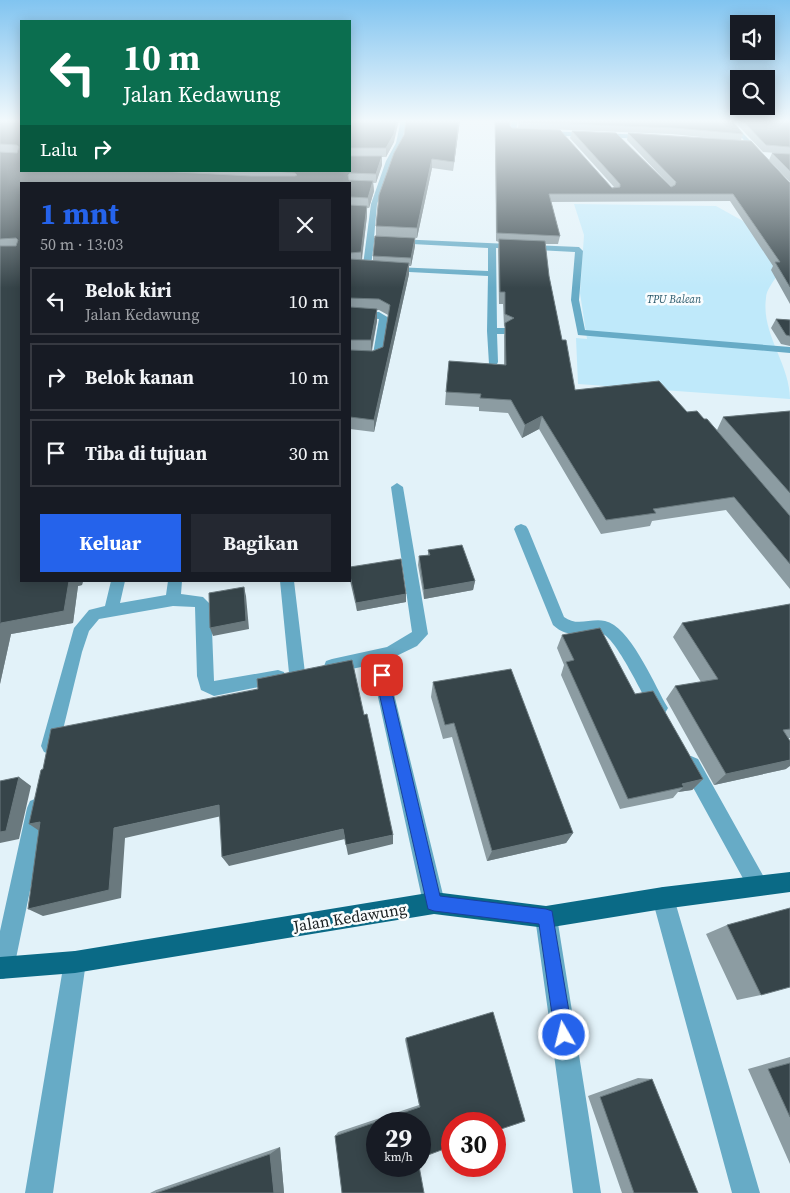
<!DOCTYPE html>
<html lang="id">
<head>
<meta charset="utf-8">
<style>
	body { margin:0; font-family:"Source Serif 4",serif; background:#242831; color:#f1f3f6; height:100vh; display:flex; flex-direction:column; font-size:19px; white-space:nowrap }
	* { box-sizing:border-box; margin:0 }
	p { font-size:16px; color:#9ea1a6 }
	.icon { flex:none; width:28px; height:28px; fill:none; stroke:currentColor; stroke-width:2; stroke-linecap:round; stroke-linejoin:round }
	.map { position:relative; flex:1; overflow:hidden }
	.drawer { position:absolute; left:20px; top:182px; width:331px; height:400px; display:flex; flex-direction:column; background:#171b24; border-radius:0px; box-shadow:0 2px 12px #0003 }
	.drawer>* { flex:none }
	.guide { position:absolute; left:20px; top:20px; width:331px; height:152px; border-radius:0px; box-shadow:0 2px 12px #0003; background:#0b6e4f; color:#fff; overflow:hidden }
	.buttons { position:absolute; left:730px; top:15px; display:grid; gap:10px }
	.buttons a { display:grid; place-items:center; width:45px; height:45px; border-radius:0px; background:#171b24; box-shadow:0 2px 12px #0003; font-size:25px }
	.speed { position:absolute; left:366px; top:1112px; display:flex; gap:10px; font-size:25px; font-weight:700; text-align:center }
	.speed>* { display:grid; place-content:center; width:65px; height:65px; border-radius:50%; background:#171b24; box-shadow:0 2px 12px #0003; line-height:1 }
	.speed small { font-size:12px; font-weight:400 }
	.speed .limit { border:8px solid #d22; background:#fff; color:#111 }
	.pin { position:absolute; display:grid; place-items:center; width:42px; height:42px; color:#fff; margin:-21px; border-radius:10px; box-shadow:0 2px 8px #0006 }
	.me { position:absolute; width:55px; margin:-28px; rotate:352deg; stroke-linejoin:round; filter:drop-shadow(0 0 4px #0008) }
	.turn { display:flex; align-items:center; gap:18px; height:105px; padding:0 20px; font-size:22px }
	.turn .icon { width:65px; height:65px; stroke-width:2.5 }
	.turn b { display:block; font-size:35px; line-height:42px }
	.then { display:flex; align-items:center; height:48px; padding:0 20px; background:#0003; gap:10px; font-size:19px }
	.round { display:grid; place-items:center; flex:none; width:52px; height:52px; border-radius:0px; background:#242831 }
	.summary { display:flex; align-items:center; justify-content:space-between; height:85px; padding:0 20px }
	h1 { font-size:30px; font-weight:700; line-height:38px; color:#2563eb }
	.cta { display:flex; gap:10px; margin-top:auto; padding:10px 20px }
	.cta a { flex:1; height:58px; border-radius:0px; background:#2563eb; color:#fff; font-size:20px; font-weight:700; line-height:58px; text-align:center }
	.cta a+a { background:#242831; color:#f1f3f6 }
	ul { padding:0; list-style:none }
	li { display:flex; align-items:center; gap:15px; height:68px; margin:0 10px 8px; padding:0 10px; border:2px solid #363941; border-radius:0px }
	li div { flex:1 }
	li b { display:block; font-size:19px }
	li em { font-style:normal }
	.map>svg:first-child { display:block }
	.green { fill:#bfe9fa }
	.lines { fill:none; stroke-linecap:round; stroke-linejoin:round }
	.minor { fill:#67abc6; fill-rule:evenodd }
	.major { fill:#0a6a86; fill-rule:evenodd }
	.wall { fill:#8c9ca2; fill-rule:evenodd }
	.shaded-wall { fill:#6a797e }
	.building { fill:#37454a; stroke:#6a797e }
	.route { fill:#2563eb; stroke:#184099 }
	.labels { text-anchor:middle; dominant-baseline:central; stroke-width:5; stroke-linejoin:round; paint-order:stroke }
	.far-park-label { font-size:11px; font-style:italic; fill:#2c5b6d; stroke:#fafdfe }
	.near-street-label { font-size:16px; fill:#141a1c; stroke:#fafdfe }
</style>
</head>
<body>
<div class="map">
<svg width="790" height="1193" viewBox="0 0 790 1193">
	<rect width="100%" height="100%" fill="#e2f2f9"/>
	<!-- green -->
	<path class="green" d="M574 204 716 206 761 231 778 274C774 281 766 290 766 298 761 334 790 364 790 399L578 384 576 338 587 339 580 293 584 235Z"/>
	<g class="lines">
		<!-- minor -->
		<path class="minor" d="M401 120H406L402 143 392 161 377 204 374 238 579 247 583 251 579 300 585 330 790 347V353L578 335 571 300 575 252 496 248 497 328H505L510 331 505 334H497L498 362 497 364H489L487 331 488 276 350 269V265H363L371 204 386 161 396 143ZM374 242 488 248V271L371 266Z
			M512 120H518L516 130 648 135 651 137 648 139 513 134 510 132Z
			M726 120H731L763 155V157H759Z
			M350 311 379 312 389 318 382 357 373 361 350 360V354H373L379 319 350 317Z
			M397 483 403 487 428 634 417 646 386 661 445 903 442 911 434 914 426 911 423 903 371 665 332 673 326 671 324 666 326 661 332 659 387 647 412 632 391 487Z
			M521 524 526 526 528 529 564 617C577 627 590 618 605 621 629 626 653 681 665 703L668 708 665 713 659 716 653 713C644 698 616 637 601 633 583 633 568 639 553 625L514 529 516 526Z
			M111 581H125L120 603 166 595 168 581H182L181 594 203 597 211 605 214 681 278 670 284 672 286 677 284 682 214 696 201 690 197 676 195 607 173 606 99 619 89 631 82 652 59 746 56 752 50 754 44 752 41 746 74 628 89 610 105 606Z
			M280 581H294L305 673 303 678 297 680 291 678 289 673Z
			M691 756 698 759 765 879 768 886 765 893 758 896 751 893 684 771 682 765 684 759Z
			M37 798 44 801 47 808 14 968 11 976 3 979 0 978V931L27 808 30 801Z
			M663 887 671 890 674 898 760 1193H732L652 898 655 890Z
			M546 906 554 909 557 917 601 1193H573L535 917 538 909Z
			M75 951 83 954 86 962 53 1193H25L64 962 67 954Z"/>
		<!-- major -->
		<path class="major" d="M790 872V892L663 909 546 928 434 914 75 973 0 979V957L75 951 434 892 546 906 663 887Z"/>
	</g>
	<!-- wall -->
	<path class="wall" d="M0 120H21V171H350V120L394 142 386 157H382V165L376 183H373L374 191 369 208H367V216L362 260 373 261V256L415 246 411 266H409V274L374 432 350 429V184H21V581H83L82 585 78 586 73 623 11 634 0 684ZM377 310H379L388 315 383 347 372 351 377 321Z
		M460 120 453 171 432 168 417 238 376 236V226L404 135Z
		M495 120H510V126L512 128 612 188 614 187 570 138 572 131 670 186 627 140 628 133 730 140 672 134 518 128 519 120H732L743 134 741 140 790 183V304L771 270 773 266 730 201 551 202 560 236 558 244H545L549 276 562 340 575 390 687 412 704 419 717 430 723 417 790 411V589L726 510 652 521 650 526 601 534 539 429 522 438 508 413 479 411V407L445 405 446 392 504 365V336L505 327 504 326 503 304H499L498 250 499 242 496 241Z
		M733 120H790V154L763 152Z
		M772 153 790 154V182L769 160Z
		M776 319 790 320V346L781 344 771 328Z
		M428 550 475 581 473 590 424 599 418 565 419 556 428 555Z
		M350 567 406 594V602L357 611 350 581Z
		M790 604V738H788L786 769 714 785 666 699 675 686 701 682 673 637 682 623Z
		M562 635 703 779 692 790 678 792 673 798 620 809 561 675 564 665 557 648Z
		M433 682 573 833 566 843 487 861 452 737 443 739 431 697Z
		M727 925 761 995 737 1000 706 934Z
		M406 1038 525 1121 335 1136 338 1132 419 1105 405 1040Z
		M790 1057V1164L748 1069Z
		M638 1078 652 1079 698 1193H622L588 1096Z
		M280 1147 284 1193H150L156 1190Z"/>
	<!-- shaded-wall -->
	<path class="shaded-wall" d="M397 120H399L394 142 386 157V148Z
		M459 120H460L453 171 454 162Z
		M382 156V165L376 183V174Z
		M432 159V168L417 238V228Z
		M373 181 374 191 369 208 368 198Z
		M367 206V216L361 263V252Z
		M415 238V246L411 266V258Z
		M409 263V274L374 432V420Z
		M377 309V321L371 352V340Z
		M542 416 539 429 522 438 525 425Z
		M69 581H83L82 585 78 586 73 623 11 634 0 684V626L1 623Z
		M475 581 473 590 424 599V590Z
		M244 587 246 596 249 629 213 636 210 628Z
		M406 594V602L357 611 356 603Z
		M790 760V766L786 769 714 785 726 774Z
		M19 777 31 786 19 839 0 843V832Z
		M703 779 692 790 678 792 684 787 682 784Z
		M219 805 226 815 125 838 121 898 43 916 28 909 114 828Z
		M40 822 44 834 29 824Z
		M343 829 345 839 229 866 222 857Z
		M573 833 566 843 487 861 492 851Z
		M393 835V844L348 855 346 845Z
		M280 1147 284 1193H274L270 1154Z"/>
	<!-- building -->
	<path class="building" d="M0 120H21V171H158L251 176H295L297 175 295 173 275 171H350V156H382L376 174 350 173 348 175 349 180 373 181 368 198 350 197V184H21V581H69L64 611 1 623 0 626V246H16L18 240 16 238 0 239V152L17 153 19 147 17 145 0 144Z
		M350 120H397L394 134 386 148H350Z
		M406 120H459L454 162 432 159 417 228 376 226 379 195 394 153 404 135Z
		M495 120H510V126L512 128 560 130 612 188 620 187V184L572 131 616 133 671 187 675 185 676 182 628 133 751 141 790 183V287L775 262H780L733 194H549L560 236 497 233Z
		M519 120H732L743 134 674 128 519 122Z
		M742 120H790V147L766 145Z
		M772 153 790 154V171Z
		M350 205 367 206 361 252 350 253Z
		M375 236 415 238 411 258 373 256Z
		M499 239 545 241 549 276 562 340H566L575 390 659 381 687 412 697 411 704 419H707L790 516V564L734 497 653 509 656 513 606 520 542 416 525 425 511 400 480 398 481 394 446 392 449 361 506 365 505 323 514 318 505 314V292H500Z
		M350 259 409 263 374 420 350 417V350L373 351 383 347 390 305 379 299 350 298Z
		M350 307 377 309 371 340H350Z
		M776 319 790 320V336L786 335Z
		M790 411V493L723 417Z
		M462 545 475 581 424 590 419 556 430 555 428 550Z
		M401 559 406 594 356 603 350 576V567Z
		M244 587 246 621 210 628 209 593Z
		M790 604V729L783 730 790 741V760L726 774 675 686 718 679 682 623Z
		M600 628 635 694 653 691 703 779 682 784 684 787 628 799 566 662 574 660 562 635Z
		M352 660 364 715 367 714 393 835 346 845 343 829 222 857 219 805 114 828 109 890 28 909 40 822 29 824 41 770 43 769 51 729 258 689 257 679Z
		M511 669 573 833 492 851 454 723 445 725 433 682Z
		M19 777 6 831 0 832V781Z
		M790 908V987L761 995 727 925Z
		M493 1012 525 1121 495 1131V1124H452V1146L420 1158V1124H378V1166H419L424 1193H342L335 1136 420 1107 406 1038Z
		M790 1063V1117L768 1069Z
		M652 1079 698 1193H634L600 1097Z
		M270 1154 274 1193H156Z"/>
	<!-- sky -->
	<linearGradient id="sky" x2="0" y2="1"><stop stop-color="#81c4f0"/><stop offset="0.42" stop-color="#f2f9fc"/><stop offset="1" stop-color="#f2f9fc" stop-opacity="0"/></linearGradient>
	<rect width="790" height="288" fill="url(#sky)"/>
	<!-- route -->
	<path class="route" d="M382 670 386 672 388 675 440 896 546 909 552 911 573 1035 570 1042 564 1044 557 1042 555 1035 539 924 434 911 428 909 375 675 377 672Z"/>
	<g class="labels">
		<!-- far-park labels -->
		<g class="far-park-label">
			<text x="674" y="299">TPU Balean</text>
		</g>
		<!-- near-street labels -->
		<g class="near-street-label">
			<text transform="translate(350 917) rotate(-9)">Jalan Kedawung</text>
		</g>
	</g>
</svg>
<div class="buttons">
<a><svg class="icon" aria-label="sound" viewBox="0 0 24 24"><path d="M4 9h4l5-4v14l-5-4H4zM17 9q2 3 0 6"/></svg></a>
<a><svg class="icon" aria-label="search" viewBox="0 0 24 24"><circle cx="10" cy="10" r="6"/><path d="M15 15l6 6"/></svg></a>
</div>
<div class="speed"><div>29<small>km/h</small></div><div class="limit">30</div></div>
<div class="pin" style="left:382px;top:675px;background:#d93025"><svg class="icon" aria-label="arrive" viewBox="0 0 24 24"><path d="M6 21V4h12l-3 4 3 4H6"/></svg></div>
<svg class="me" style="left:564px;top:1035px" viewBox="-20 -20 40 40"><circle r="17" fill="#2563eb" stroke="#fff" stroke-width="3"/><path d="M0-11L8 9 0 5-8 9z" fill="#fff"/></svg>
<div class="guide">
<div class="turn"><svg class="icon" aria-label="left" viewBox="0 0 24 24"><path d="M17 20v-9H6M10 6l-5 5 5 5"/></svg><div><b>10 m</b>Jalan Kedawung</div></div>
<div class="then">Lalu<svg class="icon" aria-label="right" viewBox="0 0 24 24"><path d="M7 20v-9h11M14 6l5 5-5 5"/></svg></div>
</div>
<section class="drawer">
<div class="summary"><div><h1>1 mnt</h1><p>50 m · 13:03</p></div><a class="round"><svg class="icon" aria-label="close" viewBox="0 0 24 24"><path d="M6 6l12 12M18 6L6 18"/></svg></a></div>
<ul>
<li><svg class="icon" aria-label="left" viewBox="0 0 24 24"><path d="M17 20v-9H6M10 6l-5 5 5 5"/></svg><div><b>Belok kiri</b><p>Jalan Kedawung</p></div><em>10 m</em></li>
<li><svg class="icon" aria-label="right" viewBox="0 0 24 24"><path d="M7 20v-9h11M14 6l5 5-5 5"/></svg><div><b>Belok kanan</b></div><em>10 m</em></li>
<li><svg class="icon" aria-label="arrive" viewBox="0 0 24 24"><path d="M6 21V4h12l-3 4 3 4H6"/></svg><div><b>Tiba di tujuan</b></div><em>30 m</em></li>
</ul>
<div class="cta"><a>Keluar</a><a>Bagikan</a></div>
</section>
</div>
</body>
</html>
